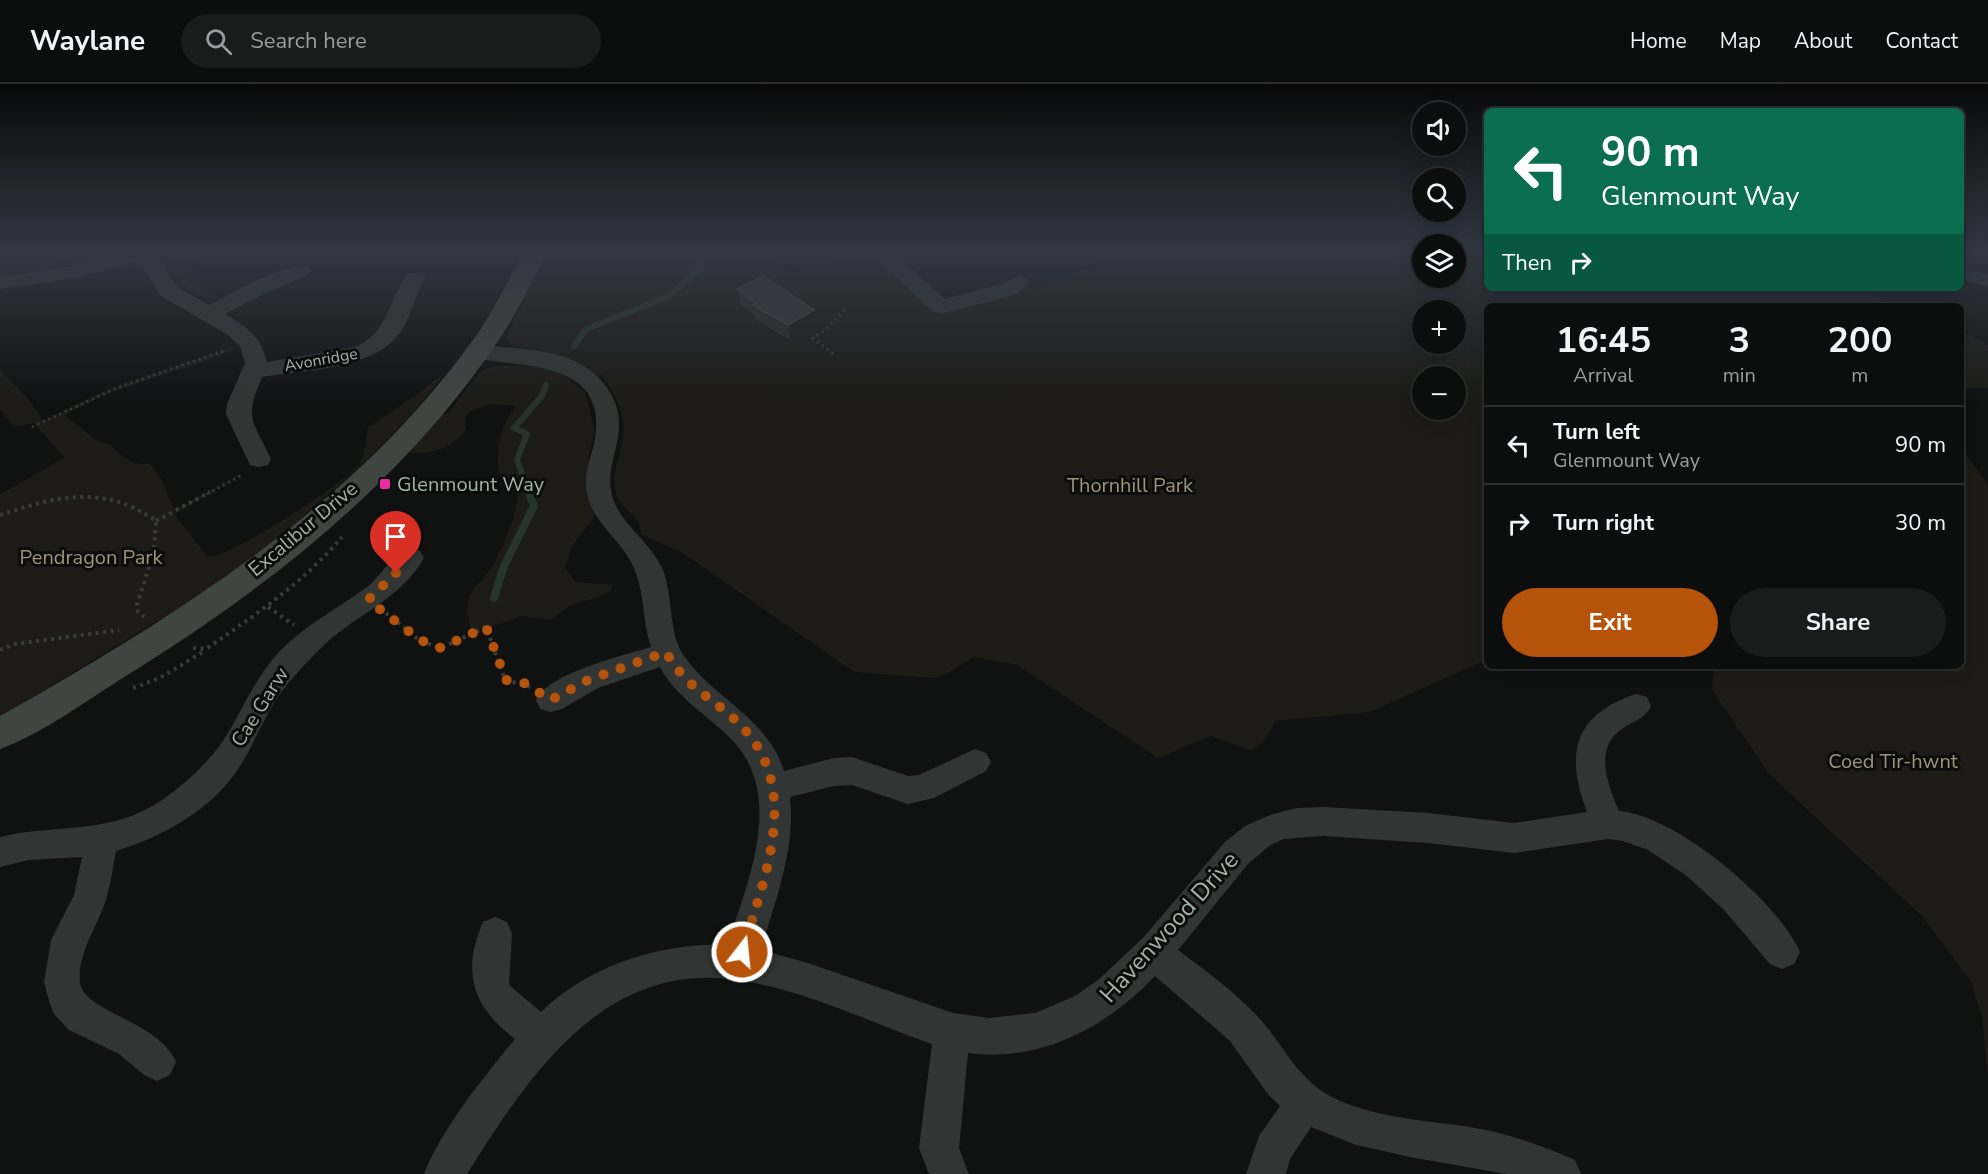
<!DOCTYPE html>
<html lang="en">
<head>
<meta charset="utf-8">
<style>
	body { margin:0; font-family:"Nunito Sans",sans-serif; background:#1a1b1b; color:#f1f3f6; height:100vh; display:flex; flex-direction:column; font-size:22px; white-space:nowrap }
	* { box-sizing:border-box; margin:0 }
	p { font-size:20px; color:#9a9c9d }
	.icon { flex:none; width:33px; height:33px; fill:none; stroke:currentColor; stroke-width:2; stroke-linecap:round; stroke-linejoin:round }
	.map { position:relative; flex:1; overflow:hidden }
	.panel { position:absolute; left:1484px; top:219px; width:480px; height:366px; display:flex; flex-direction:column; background:#0c0d0d; border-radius:9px; box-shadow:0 3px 15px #0003,0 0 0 2px #2c2d2e }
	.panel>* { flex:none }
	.hud { position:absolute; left:1484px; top:24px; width:480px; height:183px; border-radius:9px; box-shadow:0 3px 15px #0003,0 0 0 2px #2c2d2e; background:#0b6e4f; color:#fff; overflow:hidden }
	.fabs { position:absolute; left:1412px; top:18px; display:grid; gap:12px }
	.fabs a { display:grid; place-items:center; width:54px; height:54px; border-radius:50%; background:#0c0d0d; box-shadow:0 3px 15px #0003,0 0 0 2px #2c2d2e; font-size:30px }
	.pin { position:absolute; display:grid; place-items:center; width:51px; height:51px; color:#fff; margin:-62px -26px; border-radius:50% 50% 50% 0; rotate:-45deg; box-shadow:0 0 6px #0007 }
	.pin .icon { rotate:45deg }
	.me { position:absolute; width:66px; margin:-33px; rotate:16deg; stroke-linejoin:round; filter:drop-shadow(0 0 4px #0008) }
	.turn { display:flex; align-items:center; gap:21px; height:126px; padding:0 18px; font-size:27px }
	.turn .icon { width:78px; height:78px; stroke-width:2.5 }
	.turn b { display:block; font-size:42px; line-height:51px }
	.then { display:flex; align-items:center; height:57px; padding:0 18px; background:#0003; gap:12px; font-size:22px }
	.eta { display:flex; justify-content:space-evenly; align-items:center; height:102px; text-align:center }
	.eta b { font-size:36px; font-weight:700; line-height:42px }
	.cta { display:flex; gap:12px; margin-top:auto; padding:12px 18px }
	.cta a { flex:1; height:69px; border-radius:36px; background:#b45309; color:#fff; font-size:24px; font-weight:700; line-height:69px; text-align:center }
	.cta a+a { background:#1a1b1b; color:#f1f3f6 }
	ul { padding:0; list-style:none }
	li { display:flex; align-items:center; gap:18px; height:78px; padding:0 18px; border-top:2px solid #2c2d2e }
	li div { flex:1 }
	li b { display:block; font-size:22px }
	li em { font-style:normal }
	header { display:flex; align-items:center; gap:36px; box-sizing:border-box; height:84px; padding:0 30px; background:#0c0d0d; border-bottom:2px solid #2c2d2e }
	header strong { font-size:28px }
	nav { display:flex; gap:33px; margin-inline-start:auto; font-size:21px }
	.search { width:420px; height:54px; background:#1a1b1b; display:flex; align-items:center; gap:15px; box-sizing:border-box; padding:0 21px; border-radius:33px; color:#9a9c9d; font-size:22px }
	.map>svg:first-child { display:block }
	.green { fill:#1c1b16; fill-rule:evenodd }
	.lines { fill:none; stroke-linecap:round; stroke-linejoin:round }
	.stream-far1 { stroke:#273429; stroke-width:6 }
	.stream { stroke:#273429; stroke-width:8 }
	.path-far1 { stroke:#373d3a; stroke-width:3; stroke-dasharray:2 4; stroke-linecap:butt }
	.path { stroke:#373d3a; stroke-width:4; stroke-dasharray:3 4.5; stroke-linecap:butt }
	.street { fill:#313634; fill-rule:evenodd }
	.secondary { fill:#3f4642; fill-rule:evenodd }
	.wall { fill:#292c2b }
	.shaded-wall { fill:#1a1b1b }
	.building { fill:#363a39; stroke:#474d4a; stroke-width:1.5 }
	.route { stroke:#b45309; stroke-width:10; stroke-dasharray:0 18 }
	.poi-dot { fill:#ec2da2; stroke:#0b0c0c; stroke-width:2 }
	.labels { text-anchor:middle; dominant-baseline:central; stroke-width:6; stroke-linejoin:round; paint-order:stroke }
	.far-street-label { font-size:16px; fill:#a1b2a8; stroke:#0b0c0c }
	.poi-label { font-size:20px; fill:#a1b2a8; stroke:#0b0c0c; text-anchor:start }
	.park-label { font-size:20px; fill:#9d9578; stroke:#0b0c0c }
	.street-label { font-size:20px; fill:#a1b2a8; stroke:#0b0c0c }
	.near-street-label { font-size:24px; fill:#a1b2a8; stroke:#0b0c0c }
</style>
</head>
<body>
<header>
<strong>Waylane</strong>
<div class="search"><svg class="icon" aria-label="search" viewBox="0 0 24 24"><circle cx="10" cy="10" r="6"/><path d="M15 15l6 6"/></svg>Search here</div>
<nav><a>Home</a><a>Map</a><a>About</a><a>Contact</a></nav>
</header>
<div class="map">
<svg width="1988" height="1090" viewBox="0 0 1988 1090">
	<rect width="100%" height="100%" fill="#101111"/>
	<!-- green -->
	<path class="green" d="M177 167H211L189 185 187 194 219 215C195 217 177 199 168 178Z
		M550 167H776L781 174 783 185 794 189 861 168 882 186 890 183 934 229 940 230 953 220 1023 201 1033 205 1052 194 1094 184C1098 160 1120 168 1138 169L1141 167H1172L1173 176 1205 167H1422V194H1455V167H1486V204H1855L1896 222H1486V576L1370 628 1275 637 1264 658 1251 666 1211 652 1158 674 1017 581 974 573 948 589 933 594 854 588 680 467 642 451C639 447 641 443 639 439 632 427 619 425 615 405 612 391 618 378 621 364 629 336 617 314 602 291L594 292 571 283 565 293 585 308 595 348 588 374 596 430 571 464 565 483 576 498 613 501 610 508C585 520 572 515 552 536L522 532 491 543 471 545 467 530 469 511 491 485 505 456 514 433 518 412C512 406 503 398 500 389 493 369 503 337 516 322L491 320 469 328 465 336 466 345C451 366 435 369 411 369L407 361 437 331 448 329 480 288C503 275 525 286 549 282L552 274 547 268 512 262 506 253 525 215 522 214 534 197 535 186 542 183ZM1422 226H1455V260H1422ZM1422 292H1455V326H1422Z
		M76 175 75 180 0 192V184Z
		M1961 247 1988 261V304H1961Z
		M232 263 233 267 107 310 64 331 96 356 110 361 124 374 139 380H150L162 396 174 425 237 394 174 430 208 473C229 474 349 397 360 379 365 370 366 354 368 343L418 310 446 287C397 356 309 430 241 482 237 485 231 487 226 491 207 506 189 522 170 537L159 536 0 633V410C24 398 42 385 65 374L34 339 14 343 0 326V286L29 316 43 337 104 307Z
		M1961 364 1988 400V996L1982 932 1971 898 1923 833 1769 690 1712 606 1714 582H1960Z"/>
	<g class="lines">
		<!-- stream-far1 -->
		<path class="stream-far1" d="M574 262 586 245 669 212 701 183 699 167
			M529 410 517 376 527 350 514 344 542 312 546 301"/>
		<!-- stream -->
		<path class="stream" d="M494 514 504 482 534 422 529 408"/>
		<!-- path-far1 -->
		<path class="path-far1" d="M833 270 813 254 825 246 845 225
			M32 343 119 303 226 266
			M207 410 242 391"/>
		<!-- path -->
		<path class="path" d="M0 431C57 412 104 400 156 437L154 467 137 521 138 528 144 533
			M156 437 210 408
			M268 523 294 541
			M386 529 420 557 441 564 486 543 505 596 531 603
			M193 564 206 565C255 531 303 499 342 453
			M0 566 15 560 119 546
			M133 604 160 594 206 566"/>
		<!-- street -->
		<path class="street" d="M129 167H161L157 172 177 203 209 221C231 210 285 177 308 183L311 187 308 191 264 210 225 230C248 244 260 251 267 278L356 263C389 247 388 216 408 189H422L426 193C415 210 412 230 401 247 378 285 303 286 262 293 244 336 252 335 271 375L268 381 259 383 250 381 226 330 227 320 245 279 240 262 228 251 161 212 139 177 74 194 0 205V193L73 182Z
			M869 167H891L945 215 1001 200 1019 192 1026 194 1030 198 1017 210 941 230 933 228Z
			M1960 184 1988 190V202L1960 196Z
			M477 261C515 265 569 263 598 293 646 344 594 377 616 422 627 444 650 459 662 484 674 511 667 547 684 572 714 615 767 633 784 687L834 674 852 673 908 692 919 691 975 665 986 669 991 678 986 687 934 714 908 720 852 701 834 702 790 713C796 765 775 817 761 866L808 879 953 929 989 934 1035 929 1075 912 1098 896 1143 854 1225 758 1245 742 1270 731 1296 724 1323 723 1428 729 1514 739 1587 728C1565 670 1573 631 1636 610L1647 613 1651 622C1645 635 1633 637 1622 645 1593 664 1608 701 1619 727 1677 732 1777 816 1800 868L1794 880 1782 885 1770 880 1724 826 1687 792 1648 766 1623 757 1608 755 1514 769 1428 759 1323 752 1283 755 1269 762 1248 780 1178 866C1206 887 1235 908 1258 933 1286 963 1294 992 1332 1013 1375 1035 1429 1036 1475 1044 1511 1050 1542 1062 1575 1076L1581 1090H1507L1415 1074 1356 1061 1311 1043 1290 1075 1286 1090H1246L1259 1052 1280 1022 1267 1009 1230 957 1155 892C1107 943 1040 979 968 969L959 1064 969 1090H929L919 1064 932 960C869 938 805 906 738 896 603 876 529 992 467 1090H424C443 1043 483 994 515 955 473 923 461 889 483 838L495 833 507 838 512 850 509 901 541 928C587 882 662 858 727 861 748 799 786 710 731 655 708 631 676 614 660 583L598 604 562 625 551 628 540 625 536 616C549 589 622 572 651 563 642 536 645 507 633 482 621 455 593 440 587 409 582 388 595 367 596 346 602 274 514 284 469 273L466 268 469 263Z
			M410 464 420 467 424 474C399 518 351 532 318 567 302 583 286 600 274 619 257 647 247 678 225 702 198 733 155 755 116 767 113 782 111 798 107 812 99 842 77 867 80 899 84 928 159 937 176 978L170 991 157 997 144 991 119 970 69 946 54 930 49 917 44 898 51 856 74 811 82 773 29 776 0 783V753C58 739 109 752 162 716 189 697 214 674 231 644 246 617 258 591 279 568 305 541 337 525 367 503 382 491 391 470 410 464Z"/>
		<!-- secondary -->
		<path class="secondary" d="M524 167H548C533 195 520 224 502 251 408 394 270 503 126 592 87 616 42 650 0 665V632C179 531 360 418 480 246 497 221 510 193 524 167Z"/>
	</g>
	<!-- wall -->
	<path class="wall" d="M737 205 814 226 816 241 790 256 756 236 755 231 740 220Z"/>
	<!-- shaded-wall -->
	<path class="shaded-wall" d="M814 226 816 241 790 256 788 241Z"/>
	<!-- building -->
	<path class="building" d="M763 192 814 226 788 241 753 221 756 219 737 205Z"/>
	<!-- sky -->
	<linearGradient id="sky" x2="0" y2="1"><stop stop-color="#090909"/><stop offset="0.52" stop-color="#313843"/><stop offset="1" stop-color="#313843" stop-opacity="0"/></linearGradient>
	<rect width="1988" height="319" fill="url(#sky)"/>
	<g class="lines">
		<!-- route -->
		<path class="route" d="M396 489 368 516 420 556 441 564 486 543 506 596 524 599 551 616 588 596 666 568C688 607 717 615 744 645 802 708 763 798 742 868"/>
	</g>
	<!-- markers -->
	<rect class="poi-dot" x="379" y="394" width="12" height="12" rx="3"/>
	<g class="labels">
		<!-- far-street labels -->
		<g class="far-street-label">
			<text transform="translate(321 276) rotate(-10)">Avonridge</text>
		</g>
		<!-- poi labels -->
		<g class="poi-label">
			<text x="397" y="400">Glenmount Way</text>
		</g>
		<!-- park labels -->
		<g class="park-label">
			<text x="1130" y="401">Thornhill Park</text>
			<text x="91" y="473">Pendragon Park</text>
			<text x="1893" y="677">Coed Tir-hwnt</text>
		</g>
		<!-- street labels -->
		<g class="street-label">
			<text transform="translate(303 445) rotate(-40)">Excalibur Drive</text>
			<text transform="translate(260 623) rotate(-58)">Cae Garw</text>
		</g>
		<!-- near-street labels -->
		<g class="near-street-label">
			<text transform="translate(1169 843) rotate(-48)">Havenwood Drive</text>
		</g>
	</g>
</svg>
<div class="fabs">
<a><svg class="icon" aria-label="sound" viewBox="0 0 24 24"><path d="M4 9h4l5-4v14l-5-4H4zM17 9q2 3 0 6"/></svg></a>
<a><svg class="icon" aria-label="search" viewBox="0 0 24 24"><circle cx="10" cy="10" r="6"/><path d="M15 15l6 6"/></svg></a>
<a><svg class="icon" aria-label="layers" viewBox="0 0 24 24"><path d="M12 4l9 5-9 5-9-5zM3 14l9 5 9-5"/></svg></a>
<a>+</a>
<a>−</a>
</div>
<div class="pin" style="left:396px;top:489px;background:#d93025"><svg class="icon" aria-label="arrive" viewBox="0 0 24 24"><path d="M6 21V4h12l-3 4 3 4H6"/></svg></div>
<svg class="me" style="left:742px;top:868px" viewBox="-20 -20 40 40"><circle r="17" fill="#b45309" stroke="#fff" stroke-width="3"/><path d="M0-11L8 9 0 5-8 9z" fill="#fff"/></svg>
<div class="hud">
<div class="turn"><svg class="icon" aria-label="left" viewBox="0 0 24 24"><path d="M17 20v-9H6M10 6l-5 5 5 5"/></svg><div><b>90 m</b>Glenmount Way</div></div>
<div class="then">Then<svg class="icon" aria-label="right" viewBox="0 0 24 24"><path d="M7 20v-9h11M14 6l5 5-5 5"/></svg></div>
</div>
<section class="panel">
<div class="eta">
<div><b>16:45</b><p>Arrival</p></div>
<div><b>3</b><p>min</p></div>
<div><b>200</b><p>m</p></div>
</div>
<ul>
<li><svg class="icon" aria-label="left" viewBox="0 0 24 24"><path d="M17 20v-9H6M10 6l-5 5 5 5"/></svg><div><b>Turn left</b><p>Glenmount Way</p></div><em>90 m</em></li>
<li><svg class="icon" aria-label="right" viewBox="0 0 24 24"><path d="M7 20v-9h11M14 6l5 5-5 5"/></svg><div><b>Turn right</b></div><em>30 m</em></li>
</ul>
<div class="cta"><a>Exit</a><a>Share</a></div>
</section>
</div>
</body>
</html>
